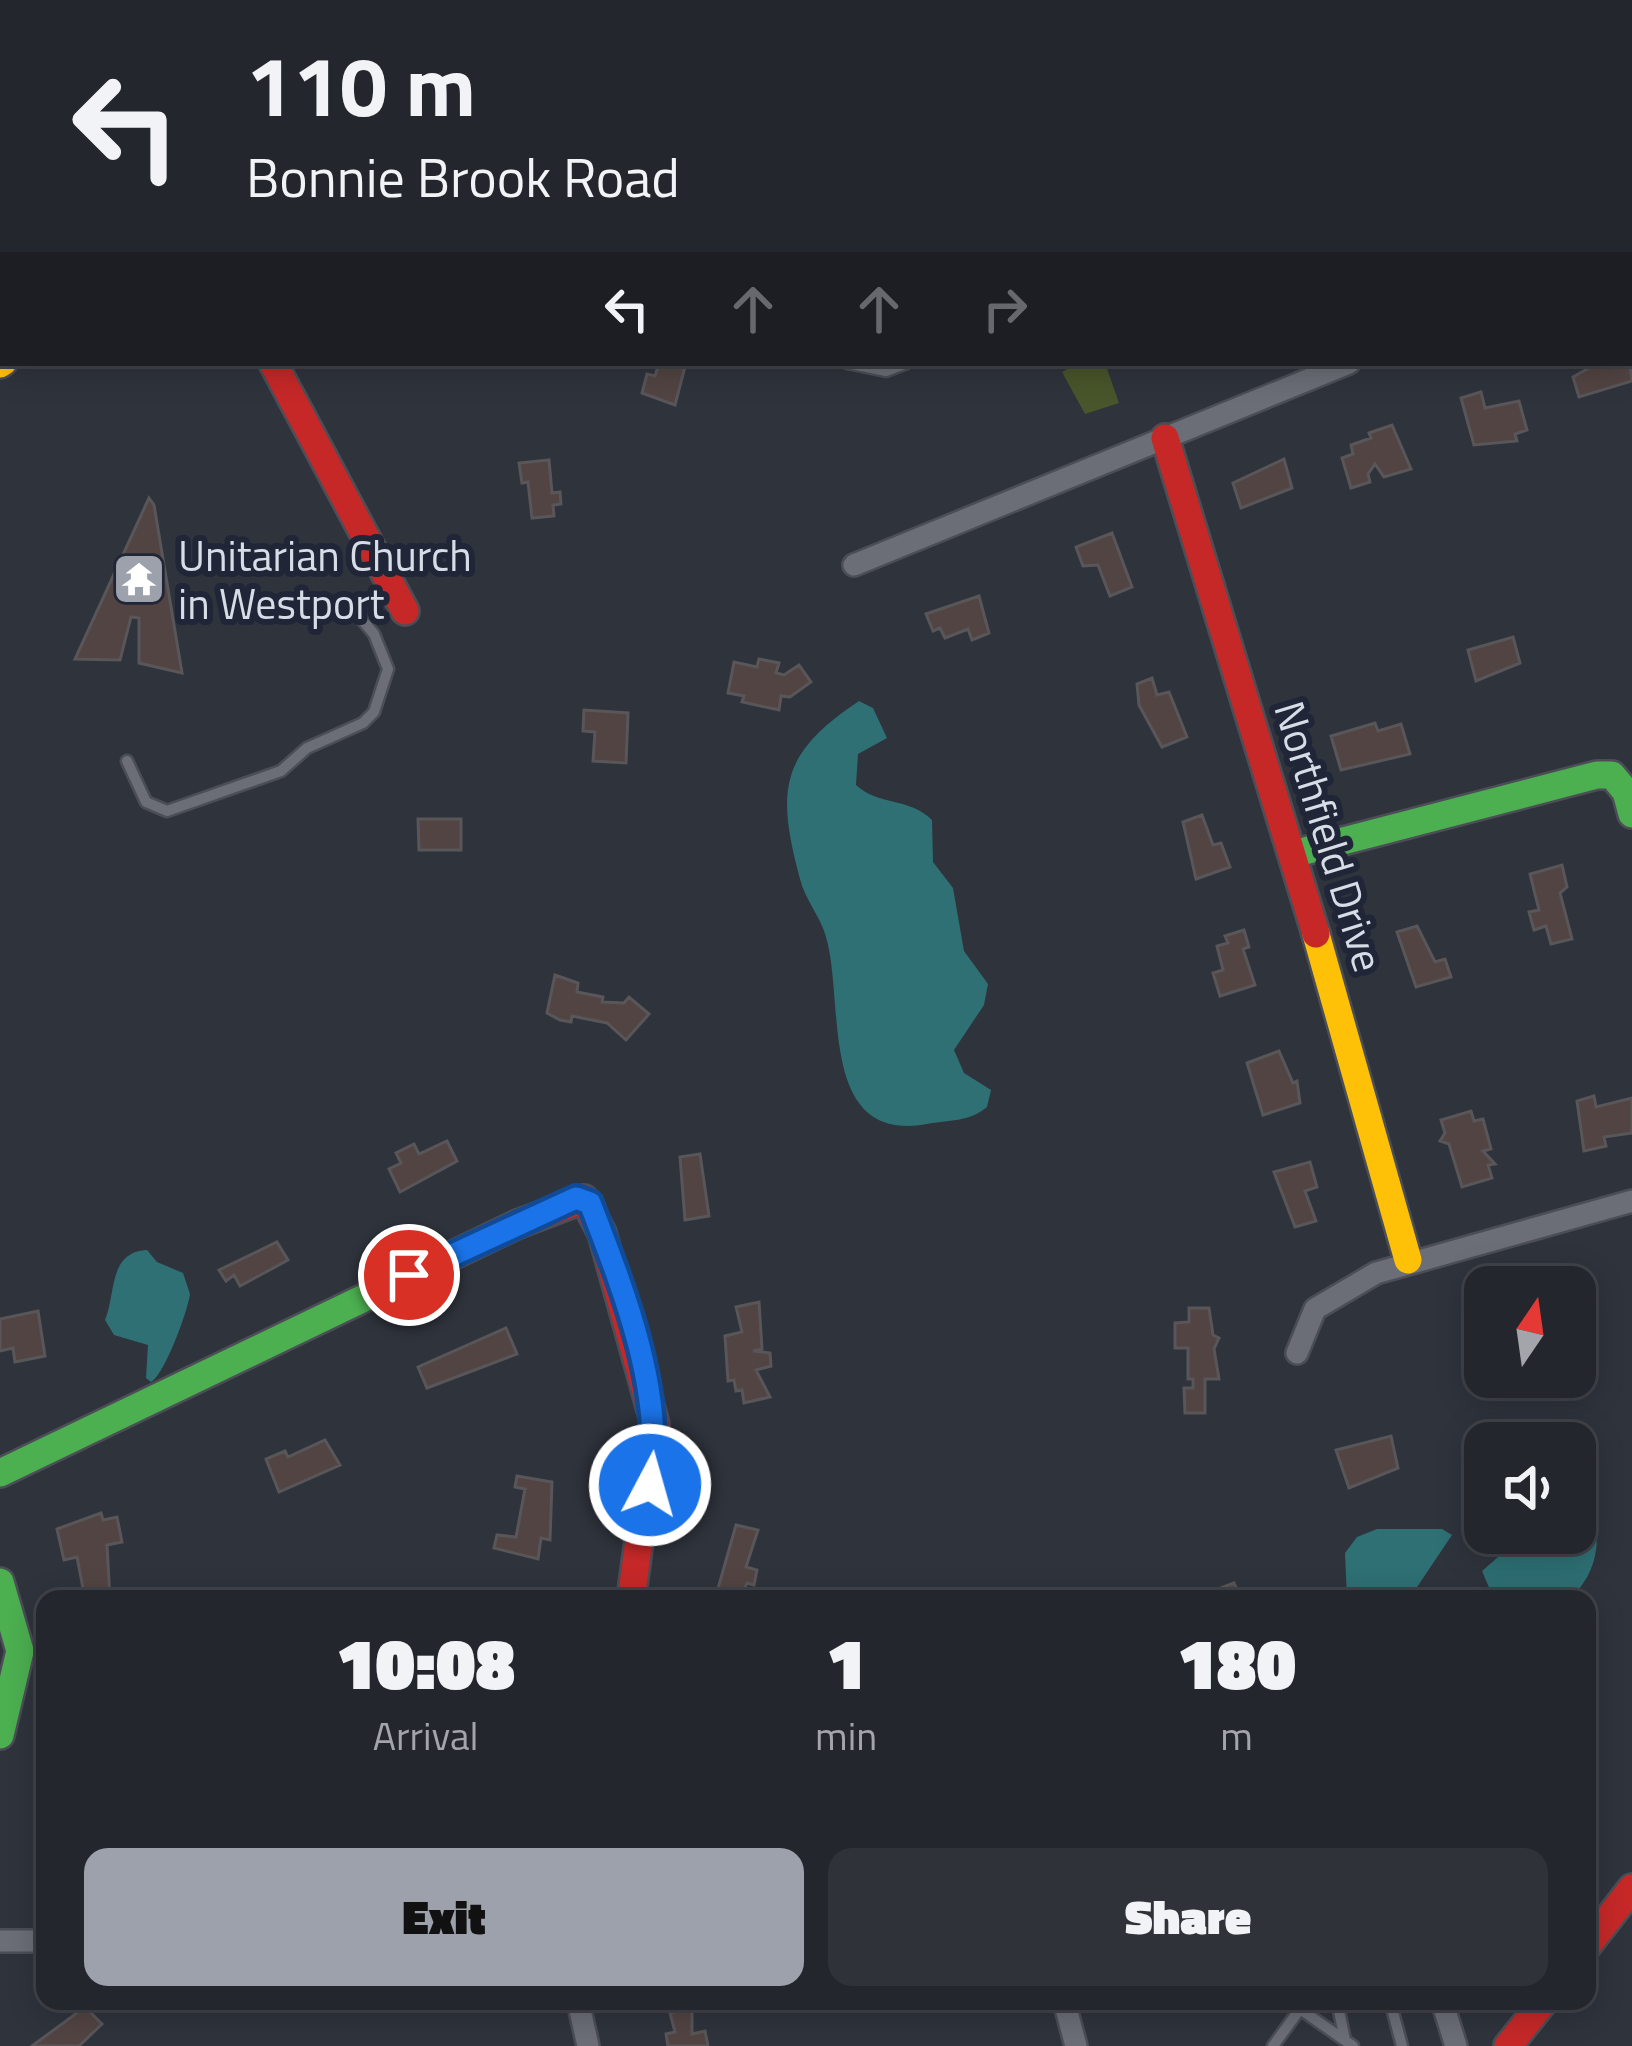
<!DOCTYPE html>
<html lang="en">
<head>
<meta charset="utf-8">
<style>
	body { margin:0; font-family:"Titillium Web",sans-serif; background:#2f3239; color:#f1f3f6; height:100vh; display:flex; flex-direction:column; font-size:45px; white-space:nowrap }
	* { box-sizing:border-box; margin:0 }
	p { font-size:39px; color:#a3a5aa }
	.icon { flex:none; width:66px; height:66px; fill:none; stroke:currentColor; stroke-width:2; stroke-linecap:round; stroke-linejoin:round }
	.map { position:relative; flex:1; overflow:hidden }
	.side { position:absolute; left:36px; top:1590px; width:1560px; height:420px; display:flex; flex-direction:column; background:#23262d; border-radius:24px; box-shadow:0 6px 30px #0003,0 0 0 3px #404349 }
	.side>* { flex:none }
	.top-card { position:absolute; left:0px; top:0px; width:1632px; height:366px; box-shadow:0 6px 30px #0003,0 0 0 3px #404349; background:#23262d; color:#f1f3f6; overflow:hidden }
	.needle { width:78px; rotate:13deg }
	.tools { position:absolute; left:1464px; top:1266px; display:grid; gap:24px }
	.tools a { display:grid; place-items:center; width:132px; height:132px; border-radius:24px; background:#23262d; box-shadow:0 6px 30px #0003,0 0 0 3px #404349; font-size:60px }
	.pin { position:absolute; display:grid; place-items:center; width:102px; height:102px; color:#fff; margin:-51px; border:6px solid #fff; border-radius:50%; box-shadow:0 3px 12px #0007 }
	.me { position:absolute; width:132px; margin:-66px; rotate:6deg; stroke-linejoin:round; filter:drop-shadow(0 0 9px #0008) }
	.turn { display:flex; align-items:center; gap:42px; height:252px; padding:0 48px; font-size:54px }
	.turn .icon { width:156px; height:156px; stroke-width:2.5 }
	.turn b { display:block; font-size:84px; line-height:102px }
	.lanes { display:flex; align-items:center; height:114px; padding:0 48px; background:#0003; justify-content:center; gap:60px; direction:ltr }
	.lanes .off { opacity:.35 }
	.eta { display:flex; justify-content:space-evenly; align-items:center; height:204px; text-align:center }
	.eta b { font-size:72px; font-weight:800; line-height:84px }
	.cta { display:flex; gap:24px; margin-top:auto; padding:24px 48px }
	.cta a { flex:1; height:138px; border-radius:24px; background:#9ca1ab; color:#111; font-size:48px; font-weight:800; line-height:138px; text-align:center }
	.cta a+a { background:#2f3239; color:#f1f3f6 }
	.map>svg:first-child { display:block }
	.green { fill:#49552b }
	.water { fill:#2e7074 }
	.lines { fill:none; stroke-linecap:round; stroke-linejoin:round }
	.river { stroke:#2e7074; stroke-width:33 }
	.building { fill:#524443; stroke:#585658; stroke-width:3 }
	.lane-casing { stroke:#4b4e56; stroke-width:15 }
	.street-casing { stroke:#4b4e56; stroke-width:26 }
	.fast-casing { stroke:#4b4e56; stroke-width:32 }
	.slow-casing { stroke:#4b4e56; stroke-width:32 }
	.jam-casing { stroke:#4b4e56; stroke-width:32 }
	.lane { stroke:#6b6e76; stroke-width:10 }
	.street { stroke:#6b6e76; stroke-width:21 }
	.fast { stroke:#4caf50; stroke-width:27 }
	.slow { stroke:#ffc107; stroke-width:27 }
	.jam { stroke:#c62828; stroke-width:27 }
	.route-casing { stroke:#114b97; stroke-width:30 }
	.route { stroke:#1a73e8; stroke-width:21 }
	.labels { text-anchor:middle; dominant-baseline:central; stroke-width:12; stroke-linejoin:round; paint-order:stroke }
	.poi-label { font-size:42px; fill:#d7dce7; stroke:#202637; text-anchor:start }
	.street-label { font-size:42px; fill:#d7dce7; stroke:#202637 }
</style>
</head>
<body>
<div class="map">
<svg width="1632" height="2046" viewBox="0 0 1632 2046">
	<rect width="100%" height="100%" fill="#2f333c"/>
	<!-- green -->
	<path class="green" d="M1078 363H1105L1119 403 1085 414 1062 372Z"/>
	<!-- water -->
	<path class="water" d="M859 701 873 708 887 738 858 754 856 785C878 806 909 797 932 820L933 862 953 888 964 951 988 984 984 1005 954 1050 964 1073 991 1090 987 1107C970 1122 948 1120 927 1124 817 1144 845 1001 826 937 821 917 805 900 800 879 776 789 780 754 859 701Z
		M147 1250 157 1262 183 1273 190 1294C188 1311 164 1376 151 1382L146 1378 148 1345 114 1335 105 1320C116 1294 108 1252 147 1250Z
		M1575 1501 1593 1509C1602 1544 1596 1574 1570 1599H1494L1482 1571 1505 1551V1533H1575Z
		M1377 1529H1442L1452 1535 1409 1599H1347L1345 1553 1357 1537Z"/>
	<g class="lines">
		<!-- river -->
		<path class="river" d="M522 3 534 0
			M0 171 3 167"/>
	</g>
	<!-- building -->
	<path class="building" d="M1629 357 1632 381 1579 397 1573 377 1598 363H1629Z
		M659 363H686L675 405 642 393 647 374 655 376Z
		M1481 392 1485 408 1519 401 1527 430 1515 434 1517 441 1474 445 1461 398Z
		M1392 425 1411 469 1384 477 1375 464 1368 474 1370 482 1351 488 1342 458 1353 454 1351 445 1371 438 1369 433Z
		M1284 459 1292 488 1241 508 1233 483Z
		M549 460 552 493 560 492 561 504 553 505 554 516 532 518 528 482 522 483 519 463Z
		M149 498 154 505 182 673 139 663V618L131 617 120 660 75 659Z
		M1112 533 1132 587 1110 596 1098 565 1083 566 1076 547Z
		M979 596 989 633 972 640 968 629 945 638 940 628 933 631 926 614Z
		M1513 637 1520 663 1476 681 1468 650Z
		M759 659 779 663 776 673 784 675 799 665 811 682 790 697 781 696 779 710 742 702 744 696 728 693 734 662 757 667Z
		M1152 678 1157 695 1169 692 1187 737 1162 747 1139 705 1137 684Z
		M584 710 628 713 626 763 593 761 595 732 583 731Z
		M1375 723 1378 731 1401 724 1410 754 1341 770 1331 736Z
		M1202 815 1213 845 1221 843 1230 867 1196 879 1183 822Z
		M418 819H461V850H419Z
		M1562 865 1567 887 1560 893 1572 939 1551 944 1546 926 1534 930 1529 912 1539 910 1530 874Z
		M1417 926 1435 962 1445 959 1451 977 1416 987 1397 932Z
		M1244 930 1249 947 1243 949 1255 985 1220 996 1213 973 1223 970 1217 946 1228 943 1225 936Z
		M555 975 578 983 577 992 603 997 602 1002 624 1003 629 997 649 1014 626 1040 607 1023 572 1016 571 1022 560 1020 547 1013Z
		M1279 1051 1293 1083 1297 1081 1300 1103 1263 1115 1247 1063Z
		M1594 1096 1596 1107 1632 1098V1133L1604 1137 1606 1146 1584 1151 1577 1101Z
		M1471 1111 1474 1121 1483 1119 1491 1149 1483 1151 1495 1164 1488 1165 1492 1178 1462 1187 1449 1144 1440 1141 1445 1133 1441 1120Z
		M447 1141 457 1161 400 1192 389 1169 401 1163 396 1153 414 1144 419 1154Z
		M700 1154 709 1216 685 1220 680 1157Z
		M1310 1162 1317 1187 1305 1191 1316 1221 1295 1227 1274 1172Z
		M277 1242 288 1260 240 1286 234 1275 226 1281 219 1270Z
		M759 1302 762 1349 753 1351 770 1353 771 1366 756 1370 770 1397 744 1403 742 1390 736 1391 734 1380 728 1381 725 1336 742 1332 736 1307Z
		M1189 1308H1209L1213 1335 1219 1338 1214 1349 1219 1379H1205V1413H1185L1184 1388H1193V1379H1188V1348H1175V1323L1189 1322Z
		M38 1311 45 1356 15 1362 13 1348 0 1351V1319Z
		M1476 1320 1485 1327V1358L1478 1360 1468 1325Z
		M506 1328 517 1354 427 1388 418 1367Z
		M1391 1436 1398 1468 1349 1488 1336 1450Z
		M325 1440 340 1465 279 1492 266 1459 285 1451 288 1457Z
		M517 1476 552 1482 550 1540 541 1538 538 1559 494 1548 497 1535 516 1537 525 1489 515 1487Z
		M101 1513 103 1520 117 1517 122 1542 107 1545 110 1599H85L77 1557 64 1560 57 1529Z
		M736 1525 758 1530 746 1567 757 1570 754 1585 747 1583 740 1599H715Z
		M1234 1583 1241 1599H1206L1205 1594Z
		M85 2007 102 2024 79 2046H32Z
		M692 2008V2034L705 2031 708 2046H668L666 2034 675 2032 670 2013Z"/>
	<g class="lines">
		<!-- lane casing -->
		<g class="lane-casing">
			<path id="lane" d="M816 0 817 3
				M847 363 886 371 907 363
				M127 761 146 802 167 811 281 771 307 748 363 723 374 712 388 669 374 634 353 609
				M1305 2001 1300 2009 1353 2046
				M1337 2001 1345 2040
				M1390 2001 1402 2046
				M1273 2046 1300 2009 1290 2001"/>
		</g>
		<!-- street casing -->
		<g class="street-casing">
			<path id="street" d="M1558 0 1559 3
				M744 3 756 0
				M854 565 1349 363
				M1297 1353 1315 1309 1376 1273 1632 1201
				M0 1941H45
				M578 2001 588 2046
				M1064 2001 1076 2046
				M1442 2001 1456 2046"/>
		</g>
		<!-- fast casing -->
		<g class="fast-casing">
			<path id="fast" d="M1293 854 1597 775H1612L1626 792 1632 814
				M0 1473 518 1224
				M0 1582 20 1651 0 1735"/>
		</g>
		<!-- slow casing -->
		<g class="slow-casing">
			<path id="slow" d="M0 364 3 362
				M1316 934 1408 1260"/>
		</g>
		<!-- jam casing -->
		<g class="jam-casing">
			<path id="jam" d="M316 3 317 0
				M273 363 405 611
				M1165 438 1316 934
				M518 1224 584 1199 602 1233 655 1424 631 1599
				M1587 1946 1632 1888
				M1508 2046 1544 2001"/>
		</g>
		<!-- lane -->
		<use href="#lane" class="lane"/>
		<!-- street -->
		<use href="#street" class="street"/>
		<!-- fast -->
		<use href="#fast" class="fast"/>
		<!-- slow -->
		<use href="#slow" class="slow"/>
		<!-- jam -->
		<use href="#jam" class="jam"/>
	</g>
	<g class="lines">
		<!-- route casing -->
		<g class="route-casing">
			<path id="route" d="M409 1275 576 1198 590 1203C623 1289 665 1393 650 1485"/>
		</g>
		<!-- route -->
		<use href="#route" class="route"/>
	</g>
	<!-- icons -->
	<defs>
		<g id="temple-square" transform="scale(2.7)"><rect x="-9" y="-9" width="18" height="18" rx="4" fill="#9ca1ab" stroke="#202637"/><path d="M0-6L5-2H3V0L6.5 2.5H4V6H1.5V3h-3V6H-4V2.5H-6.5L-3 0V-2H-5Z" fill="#fff"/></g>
	</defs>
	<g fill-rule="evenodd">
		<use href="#temple-square" x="139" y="579"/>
	</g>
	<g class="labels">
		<!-- poi labels -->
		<g class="poi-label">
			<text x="178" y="555">Unitarian Church<tspan x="178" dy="48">in Westport</tspan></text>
		</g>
		<!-- street labels -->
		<g class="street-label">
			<text transform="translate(1330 836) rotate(73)">Northfield Drive</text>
		</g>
	</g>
</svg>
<div class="tools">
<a><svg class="needle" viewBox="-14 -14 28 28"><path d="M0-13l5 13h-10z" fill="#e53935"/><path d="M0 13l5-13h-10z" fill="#a3a5aa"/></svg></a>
<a><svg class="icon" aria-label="sound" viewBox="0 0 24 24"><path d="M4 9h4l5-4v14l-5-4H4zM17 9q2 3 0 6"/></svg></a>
</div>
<div class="pin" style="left:409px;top:1275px;background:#d93025"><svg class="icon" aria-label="arrive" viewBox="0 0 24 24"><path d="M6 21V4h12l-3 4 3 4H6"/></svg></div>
<svg class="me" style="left:650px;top:1485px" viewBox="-20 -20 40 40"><circle r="17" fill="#1a73e8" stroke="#fff" stroke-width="3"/><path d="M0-11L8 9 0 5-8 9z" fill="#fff"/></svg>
<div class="top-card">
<div class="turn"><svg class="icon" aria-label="left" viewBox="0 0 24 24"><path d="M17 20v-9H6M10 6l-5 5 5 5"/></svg><div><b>110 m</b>Bonnie Brook Road</div></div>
<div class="lanes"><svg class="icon" aria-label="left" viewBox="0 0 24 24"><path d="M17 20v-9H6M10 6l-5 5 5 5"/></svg><svg class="icon off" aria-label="ahead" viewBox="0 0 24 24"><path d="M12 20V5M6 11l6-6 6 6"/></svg><svg class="icon off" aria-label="ahead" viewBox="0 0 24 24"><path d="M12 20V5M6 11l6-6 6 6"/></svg><svg class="icon off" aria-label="right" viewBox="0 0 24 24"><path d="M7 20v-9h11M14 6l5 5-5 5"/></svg></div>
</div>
<section class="side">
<div class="eta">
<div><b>10:08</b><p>Arrival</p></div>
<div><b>1</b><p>min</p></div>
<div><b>180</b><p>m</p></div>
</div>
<div class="cta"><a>Exit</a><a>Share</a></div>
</section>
</div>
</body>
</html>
